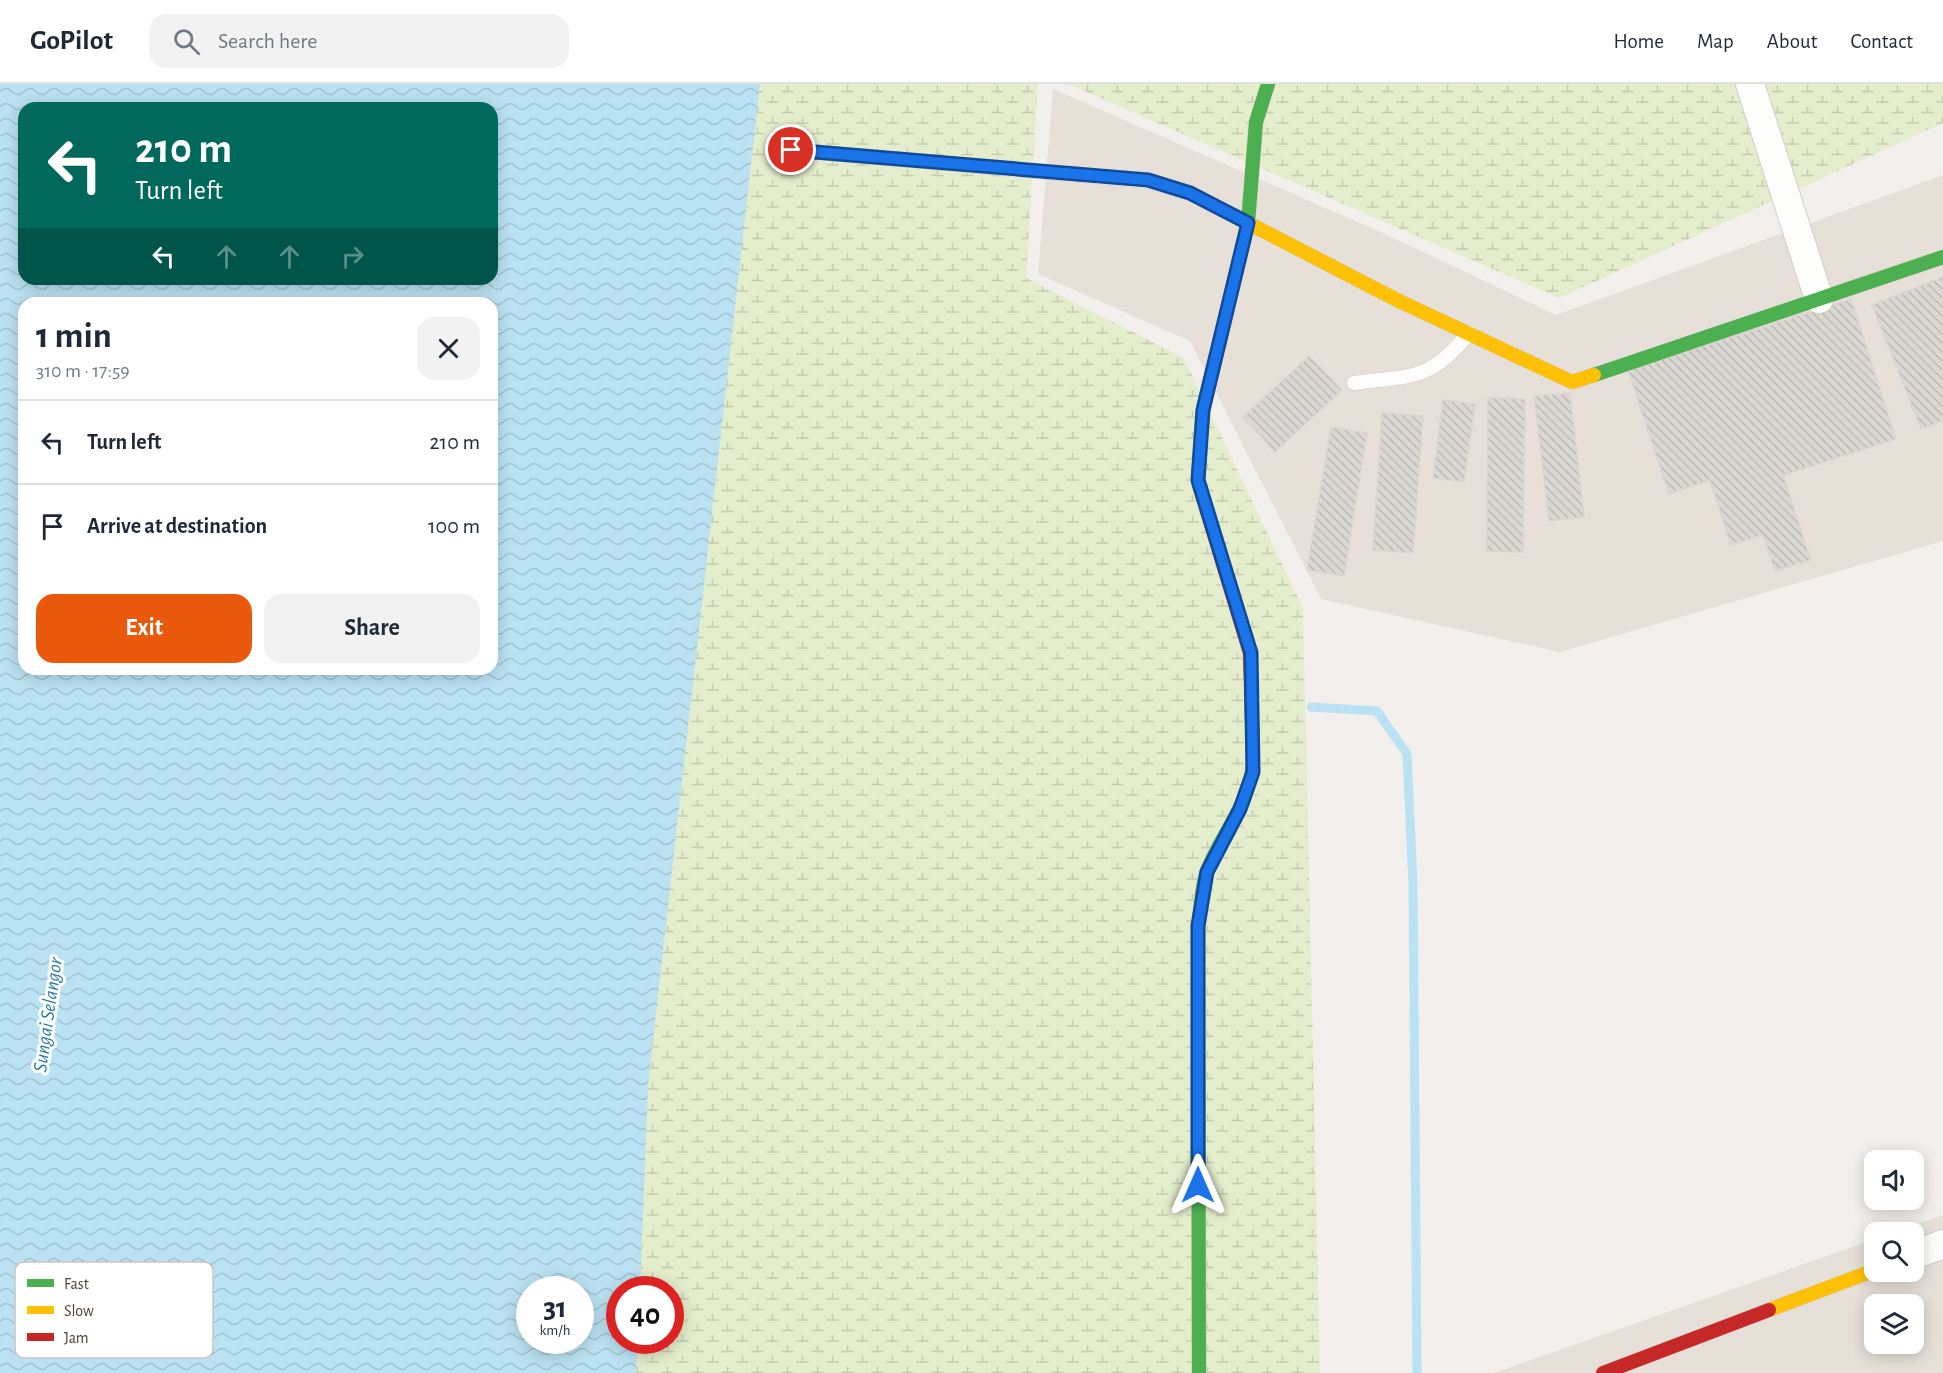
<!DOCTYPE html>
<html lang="en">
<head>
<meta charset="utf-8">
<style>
	body { margin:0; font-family:"Alegreya Sans",sans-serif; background:#f2f2f3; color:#1f2937; height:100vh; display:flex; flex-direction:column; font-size:22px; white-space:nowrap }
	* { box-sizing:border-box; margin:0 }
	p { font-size:20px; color:#747a83 }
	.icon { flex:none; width:33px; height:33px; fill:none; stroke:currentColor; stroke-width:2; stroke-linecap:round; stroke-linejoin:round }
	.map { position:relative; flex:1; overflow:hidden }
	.side { position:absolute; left:18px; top:213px; width:480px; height:378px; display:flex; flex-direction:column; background:#fff; border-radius:18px; box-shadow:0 3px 15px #0003 }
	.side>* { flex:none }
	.banner { position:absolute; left:18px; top:18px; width:480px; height:183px; border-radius:18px; box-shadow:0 3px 15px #0003; background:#00695c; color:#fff; overflow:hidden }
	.fabs { position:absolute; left:1864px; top:1066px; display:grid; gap:12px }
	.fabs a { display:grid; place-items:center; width:60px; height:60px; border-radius:12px; background:#fff; box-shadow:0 3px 15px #0003; font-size:30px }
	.speed { position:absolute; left:516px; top:1192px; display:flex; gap:12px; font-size:30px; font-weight:700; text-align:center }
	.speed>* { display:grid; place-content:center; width:78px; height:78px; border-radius:50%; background:#fff; box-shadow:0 3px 15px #0003; line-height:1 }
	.speed small { font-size:15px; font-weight:400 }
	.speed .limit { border:9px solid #d22; background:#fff; color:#111 }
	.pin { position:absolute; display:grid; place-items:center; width:51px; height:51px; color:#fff; margin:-26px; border:3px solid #fff; border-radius:50%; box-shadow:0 2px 6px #0007 }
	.me { position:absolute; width:66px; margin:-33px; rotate:0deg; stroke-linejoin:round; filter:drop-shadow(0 0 4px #0008) }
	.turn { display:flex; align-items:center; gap:21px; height:126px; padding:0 18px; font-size:27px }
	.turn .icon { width:78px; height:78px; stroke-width:2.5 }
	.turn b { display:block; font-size:42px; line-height:51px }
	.lanes { display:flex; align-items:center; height:57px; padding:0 18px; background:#0003; justify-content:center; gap:30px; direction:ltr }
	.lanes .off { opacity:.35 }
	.round { display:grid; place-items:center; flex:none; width:63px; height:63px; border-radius:18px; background:#f2f2f3 }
	.head { display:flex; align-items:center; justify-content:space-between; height:102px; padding:0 18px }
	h1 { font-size:36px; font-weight:600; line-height:45px }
	.primary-button { display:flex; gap:12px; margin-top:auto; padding:12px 18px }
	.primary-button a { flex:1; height:69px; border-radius:18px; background:#ea580c; color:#fff; font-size:24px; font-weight:600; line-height:69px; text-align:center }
	.primary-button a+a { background:#f2f2f3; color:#1f2937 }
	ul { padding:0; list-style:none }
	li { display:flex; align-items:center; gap:18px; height:84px; padding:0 18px; border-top:2px solid #e0e1e3 }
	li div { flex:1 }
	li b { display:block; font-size:22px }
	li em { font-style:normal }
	header { display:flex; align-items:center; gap:36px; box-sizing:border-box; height:84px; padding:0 30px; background:#fff; border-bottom:2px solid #e0e1e3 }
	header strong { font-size:28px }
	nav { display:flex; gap:33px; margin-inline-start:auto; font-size:21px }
	.search { width:420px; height:54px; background:#f2f2f3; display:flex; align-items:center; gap:15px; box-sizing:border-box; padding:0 21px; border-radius:18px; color:#747a83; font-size:22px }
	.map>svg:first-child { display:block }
	.residential { fill:#e6e0d9; fill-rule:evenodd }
	.wetland { fill:url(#wetland-marsh); fill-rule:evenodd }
	.water { fill:url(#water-waves); fill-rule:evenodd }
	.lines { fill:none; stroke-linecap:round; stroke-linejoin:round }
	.stream { stroke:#bbe2f2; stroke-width:9 }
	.building { fill:url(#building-back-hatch); stroke:#dbd6d2; stroke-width:1.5 }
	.lane-casing { stroke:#d0cdc9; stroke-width:15 }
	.street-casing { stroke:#d0cdc9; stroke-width:30 }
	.fast-casing { stroke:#d3cdc4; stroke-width:15 }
	.slow-casing { stroke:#d3cdc4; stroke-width:15 }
	.jam-casing { stroke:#d3cdc4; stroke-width:15 }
	.lane { stroke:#fdfdfc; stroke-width:14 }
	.street { stroke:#fdfdfc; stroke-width:28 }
	.fast { stroke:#4caf50; stroke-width:14 }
	.slow { stroke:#ffc107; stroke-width:14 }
	.jam { stroke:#c62828; stroke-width:14 }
	.route-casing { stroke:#114b97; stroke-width:15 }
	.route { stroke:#1a73e8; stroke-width:10 }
	.labels { text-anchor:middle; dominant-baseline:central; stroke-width:6; stroke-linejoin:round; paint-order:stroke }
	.water-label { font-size:20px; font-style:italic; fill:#267da2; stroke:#fff }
	.key { fill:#fff; stroke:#c9c6c3; stroke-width:1.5 }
	.key-label { font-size:16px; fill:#4a4037 }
</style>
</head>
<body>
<header>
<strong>GoPilot</strong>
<div class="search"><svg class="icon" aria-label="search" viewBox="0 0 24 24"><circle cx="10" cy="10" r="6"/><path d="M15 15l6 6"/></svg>Search here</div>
<nav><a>Home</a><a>Map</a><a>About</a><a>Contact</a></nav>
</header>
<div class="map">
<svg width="1943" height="1289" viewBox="0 0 1943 1289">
	<defs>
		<pattern id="wetland-marsh" width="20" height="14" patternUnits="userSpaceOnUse" patternTransform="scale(1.5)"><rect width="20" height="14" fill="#e4edcc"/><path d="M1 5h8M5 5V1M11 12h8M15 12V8" fill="none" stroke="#c5ccb0"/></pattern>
		<pattern id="water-waves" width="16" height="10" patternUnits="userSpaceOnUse" patternTransform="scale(1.5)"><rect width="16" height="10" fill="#bbe2f2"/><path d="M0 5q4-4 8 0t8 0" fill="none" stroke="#a2c3d0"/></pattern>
		<pattern id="building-back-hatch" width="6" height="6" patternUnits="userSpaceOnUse" patternTransform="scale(1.5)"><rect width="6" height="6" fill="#dbd7d3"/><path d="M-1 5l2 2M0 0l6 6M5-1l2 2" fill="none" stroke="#bdbab6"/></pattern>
	</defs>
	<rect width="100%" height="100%" fill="#f2efec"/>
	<!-- residential -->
	<path class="residential" d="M1053 5 1383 149 1556 231 1943 91V457L1560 568 1321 515 1190 257 1038 190Z
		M1943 1131V1289H1494L1875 1155V1188H1914V1149H1892ZM1875 1221H1914V1260H1875Z"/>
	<!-- wetland -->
	<path class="wetland" d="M700 0H1038L1026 194 1184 274 1303 524 1320 1289H612ZM620 1206H670V1257H620Z
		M1068 0H1943V39L1559 214Z"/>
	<!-- water -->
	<path class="water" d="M0 0H760L648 1001 640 1206H620V1257H638L636 1289H0ZM24 24H492V195H24ZM24 219H492V585H24ZM530 1206H580V1257H530Z"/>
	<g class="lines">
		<!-- stream -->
		<path class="stream" d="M1311 623 1377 627 1407 670 1413 800 1417 1289"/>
	</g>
	<!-- building -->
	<path class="building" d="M1943 193V337L1921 345 1872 221Z
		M1851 215 1896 355 1783 391 1811 476 1775 487 1763 451 1731 461 1710 396 1669 410 1628 286Z
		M1309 272 1342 306 1275 368 1243 333Z
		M1570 309 1584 433 1549 437 1534 312Z
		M1488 314 1525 315 1523 468 1487 467Z
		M1443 316 1475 320 1464 398 1433 394Z
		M1382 329 1423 332 1413 469 1373 466Z
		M1331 343 1367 349 1344 492 1307 486Z"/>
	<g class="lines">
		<!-- lane casing -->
		<g class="lane-casing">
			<path id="lane" d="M791 66 1147 97 1190 109 1246 138
				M1354 299C1412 291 1429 298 1469 249"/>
		</g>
		<!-- street casing -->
		<g class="street-casing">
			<path id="street" d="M1750 0 1819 215
				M1914 1171 1943 1160"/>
		</g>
		<!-- fast casing -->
		<g class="fast-casing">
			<path id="fast" d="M1594 291 1943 173
				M1200 404 1198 396 1203 326 1248 139 1256 38 1268 0
				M1199 1289 1198 842C1201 825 1201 804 1207 787 1222 748 1254 716 1253 672"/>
		</g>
		<!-- slow casing -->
		<g class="slow-casing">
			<path id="slow" d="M1248 139 1397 216 1572 298 1594 291
				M1769 1226 1875 1186"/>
		</g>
		<!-- jam casing -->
		<g class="jam-casing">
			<path id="jam" d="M1200 404 1250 569 1253 672
				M1603 1289 1769 1226"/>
		</g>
		<!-- lane -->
		<use href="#lane" class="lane"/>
		<!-- street -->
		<use href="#street" class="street"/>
		<!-- fast -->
		<use href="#fast" class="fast"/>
		<!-- slow -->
		<use href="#slow" class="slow"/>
		<!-- jam -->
		<use href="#jam" class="jam"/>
	</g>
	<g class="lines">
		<!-- route casing -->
		<g class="route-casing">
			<path id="route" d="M791 66 1148 96 1190 109 1248 139 1203 326 1198 396 1251 569 1253 688 1240 725 1207 788 1198 842V1101"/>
		</g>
		<!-- route -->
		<use href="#route" class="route"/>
	</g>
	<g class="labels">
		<!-- water labels -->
		<g class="water-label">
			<text transform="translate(48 931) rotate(-82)">Sungai Selangor</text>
		</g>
	</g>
	<!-- legend -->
	<rect x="15" y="1178" width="198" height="96" rx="9" class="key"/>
	<rect x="27" y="1195" width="27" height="8" fill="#4caf50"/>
	<rect x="27" y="1222" width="27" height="8" fill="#ffc107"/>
	<rect x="27" y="1249" width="27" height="8" fill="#c62828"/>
	<g class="key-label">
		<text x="64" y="1205">Fast</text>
		<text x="64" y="1232">Slow</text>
		<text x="64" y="1259">Jam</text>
	</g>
</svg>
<div class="fabs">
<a><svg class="icon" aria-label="sound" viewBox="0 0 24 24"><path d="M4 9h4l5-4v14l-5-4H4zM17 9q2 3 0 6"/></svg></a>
<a><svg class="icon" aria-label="search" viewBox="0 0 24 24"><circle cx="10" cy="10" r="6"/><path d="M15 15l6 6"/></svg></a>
<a><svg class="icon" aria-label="layers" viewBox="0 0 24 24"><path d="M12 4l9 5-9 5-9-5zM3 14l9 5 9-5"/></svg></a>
</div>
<div class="speed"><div>31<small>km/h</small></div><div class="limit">40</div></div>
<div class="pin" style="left:791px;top:66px;background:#d93025"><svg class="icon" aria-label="arrive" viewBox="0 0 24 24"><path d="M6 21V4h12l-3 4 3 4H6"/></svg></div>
<svg class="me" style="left:1198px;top:1101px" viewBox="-20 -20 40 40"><path d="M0-17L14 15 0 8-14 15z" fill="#1a73e8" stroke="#fff" stroke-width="4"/></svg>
<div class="banner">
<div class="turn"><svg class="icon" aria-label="left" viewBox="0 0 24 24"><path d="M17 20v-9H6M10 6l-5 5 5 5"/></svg><div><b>210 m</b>Turn left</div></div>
<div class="lanes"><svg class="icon" aria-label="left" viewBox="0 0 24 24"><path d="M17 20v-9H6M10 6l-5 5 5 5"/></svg><svg class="icon off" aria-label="ahead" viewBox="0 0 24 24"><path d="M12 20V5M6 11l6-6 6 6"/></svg><svg class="icon off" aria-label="ahead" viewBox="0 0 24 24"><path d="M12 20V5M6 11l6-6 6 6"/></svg><svg class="icon off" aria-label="right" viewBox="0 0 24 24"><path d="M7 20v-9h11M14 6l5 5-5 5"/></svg></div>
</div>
<section class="side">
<div class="head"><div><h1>1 min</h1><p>310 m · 17:59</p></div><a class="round"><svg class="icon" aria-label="close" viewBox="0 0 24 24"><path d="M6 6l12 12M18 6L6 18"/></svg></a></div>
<ul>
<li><svg class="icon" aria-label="left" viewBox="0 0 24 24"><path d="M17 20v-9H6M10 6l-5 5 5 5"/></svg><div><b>Turn left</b></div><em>210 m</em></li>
<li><svg class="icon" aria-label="arrive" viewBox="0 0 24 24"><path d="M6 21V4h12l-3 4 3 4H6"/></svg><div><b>Arrive at destination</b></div><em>100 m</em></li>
</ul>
<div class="primary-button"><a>Exit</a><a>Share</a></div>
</section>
</div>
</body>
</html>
